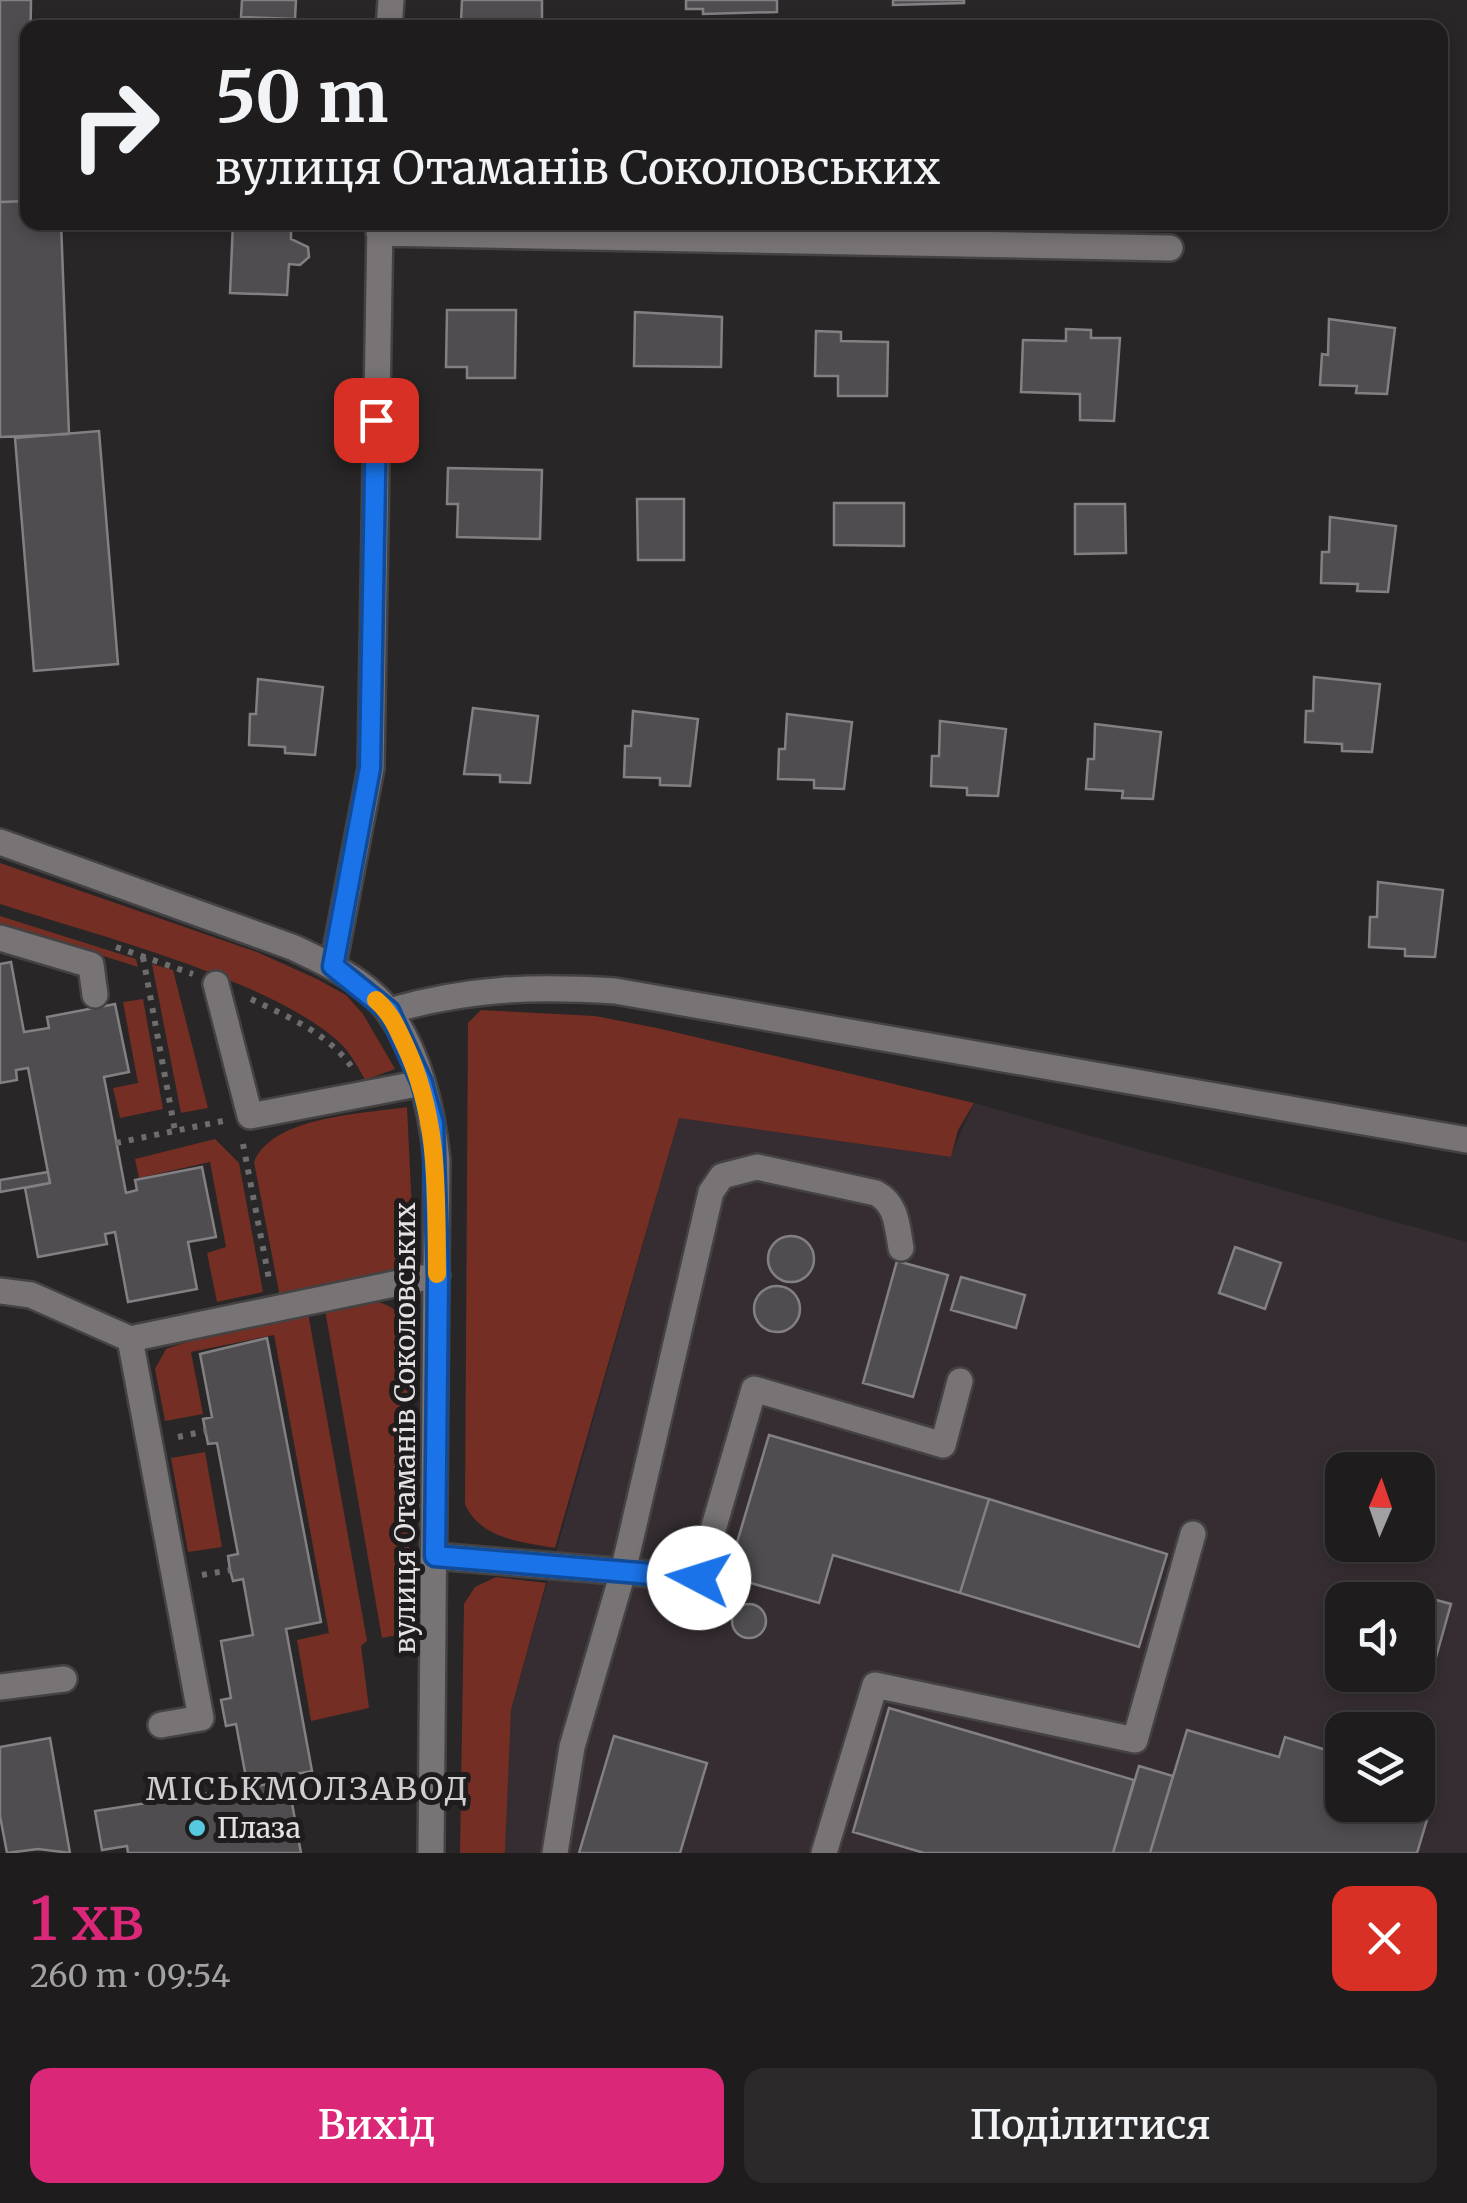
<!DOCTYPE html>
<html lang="uk">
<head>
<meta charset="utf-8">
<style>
	body { margin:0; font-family:Merriweather,serif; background:#2b292a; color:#f1f3f6; height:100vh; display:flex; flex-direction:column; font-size:38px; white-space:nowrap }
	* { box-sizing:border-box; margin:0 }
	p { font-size:32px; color:#a1a1a4 }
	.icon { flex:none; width:55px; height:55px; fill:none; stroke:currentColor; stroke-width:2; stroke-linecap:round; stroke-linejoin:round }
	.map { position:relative; height:1853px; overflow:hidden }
	.details { display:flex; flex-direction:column; background:#1e1c1d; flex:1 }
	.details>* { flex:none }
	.banner { position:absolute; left:20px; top:20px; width:1428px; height:210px; border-radius:20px; box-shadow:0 5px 15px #0003,0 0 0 2px #3c3a3b; background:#1e1c1d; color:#f1f3f6; overflow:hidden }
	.needle { width:65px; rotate:2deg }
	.buttons { position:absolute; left:1325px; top:1452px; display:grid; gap:20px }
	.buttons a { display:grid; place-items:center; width:110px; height:110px; border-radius:20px; background:#1e1c1d; box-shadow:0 5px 15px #0003,0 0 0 2px #3c3a3b; font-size:50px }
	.pin { position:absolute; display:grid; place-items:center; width:85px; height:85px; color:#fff; margin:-42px; border-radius:20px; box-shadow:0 5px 15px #0006 }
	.me { position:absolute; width:110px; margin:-55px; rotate:275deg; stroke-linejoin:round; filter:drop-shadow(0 0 8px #0008) }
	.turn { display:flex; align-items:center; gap:35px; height:210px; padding:0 30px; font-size:45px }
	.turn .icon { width:130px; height:130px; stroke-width:2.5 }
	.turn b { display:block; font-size:70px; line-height:85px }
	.round { display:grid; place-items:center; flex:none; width:105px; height:105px; border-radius:20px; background:#2b292a }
	.summary { display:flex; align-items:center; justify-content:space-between; height:170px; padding:0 30px }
	h1 { font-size:60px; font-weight:600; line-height:75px; color:#db2777 }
	.action { display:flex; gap:20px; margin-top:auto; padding:20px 30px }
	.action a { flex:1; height:115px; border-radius:20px; background:#db2777; color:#fff; font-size:40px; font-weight:600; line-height:115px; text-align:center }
	.action a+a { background:#2b292a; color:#f1f3f6 }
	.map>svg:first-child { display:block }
	.built { fill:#352d32; fill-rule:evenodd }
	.green { fill:#742e23 }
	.building { fill:#4f4d50; stroke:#828083; stroke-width:2.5 }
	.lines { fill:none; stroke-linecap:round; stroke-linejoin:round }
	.minor-casing { stroke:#444243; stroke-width:30 }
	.path { stroke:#6e6c6d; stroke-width:6; stroke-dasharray:5 8; stroke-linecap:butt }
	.minor { stroke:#787476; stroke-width:25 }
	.route-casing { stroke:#114b97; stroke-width:25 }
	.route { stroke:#1a73e8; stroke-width:18 }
	.slow { stroke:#f59e0b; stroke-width:18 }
	.poi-dot { fill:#56c9e1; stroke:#1f1c1e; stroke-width:4 }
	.labels { text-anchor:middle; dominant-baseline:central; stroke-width:10; stroke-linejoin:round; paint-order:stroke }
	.street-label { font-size:28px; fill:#e4e2e3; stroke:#1f1c1e }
	.poi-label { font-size:28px; fill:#e4e2e3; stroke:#1f1c1e; text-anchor:start }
	.quarter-label { font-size:32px; letter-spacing:2.5px; fill:#d1cdd0; stroke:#1f1c1e }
</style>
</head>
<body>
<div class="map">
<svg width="1467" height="1853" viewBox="0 0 1467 1853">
	<rect width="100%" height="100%" fill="#282627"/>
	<!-- built -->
	<path class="built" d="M974 1103 1467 1242V1853H505L511 1710 679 1118 950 1157ZM1342 1470H1418V1545H1342ZM1342 1600H1418V1675H1342ZM1342 1730H1418V1805H1342Z"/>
	<!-- green -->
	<path class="green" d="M0 863 257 952 317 979 346 995 363 1014 395 1069 365 1080C358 1067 350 1052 339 1042 270 979 92 934 0 904Z
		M0 916 136 959 138 967 0 923Z
		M152 964 173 970 208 1108 181 1113Z
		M143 999 163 1109 120 1118 113 1088 138 1083 123 1002Z
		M481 1010 595 1016 657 1028 974 1103 958 1130 951 1157 679 1118 555 1548C522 1542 480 1539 465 1504L468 1023Z
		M407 1107 414 1253 409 1266 392 1274 280 1297 254 1162C273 1116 362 1114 407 1107Z
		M215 1139 239 1163 263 1292 217 1302 207 1253 226 1247 210 1162 139 1178 135 1159Z
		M366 1301C399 1301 410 1324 412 1355L408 1633 382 1638 325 1310Z
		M308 1313 367 1641 361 1646 369 1708 311 1721 297 1640 329 1633 274 1335 191 1352 203 1414 165 1421 155 1369 166 1349 213 1333Z
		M205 1452 222 1547 188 1552 171 1458Z
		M496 1577 546 1583 511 1710 505 1853H460L464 1604 475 1587Z"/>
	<!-- building -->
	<path class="building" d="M0 0H31L28 201 0 202Z
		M242 0H296L295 19 241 17Z
		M462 0H542V24L461 21Z
		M686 0H777V12L703 14V9H686Z
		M893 0H964V3L893 5Z
		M28 201V222H61L69 434 0 437V202Z
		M233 222H291V239L308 247 309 257 300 265 289 264 287 295 230 293Z
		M447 310H516L515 378H467V367H446Z
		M635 312 722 317 721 367 634 366Z
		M1329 319 1395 328 1387 394 1356 393 1357 386 1320 385 1322 354 1328 355Z
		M1066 329 1091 330V338H1120L1114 421 1080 420V394L1021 392 1023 340 1066 341Z
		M816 331 841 332V341L888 342 887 396H838V376H815Z
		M99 431 118 664 34 671 15 438Z
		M448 468 542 470 540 539 457 537 458 504H447Z
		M637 499H684V560H638Z
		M834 503H904V546L834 545Z
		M1075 504H1125L1126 553 1075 554Z
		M1330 517 1396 526 1388 592 1357 591 1358 584 1321 583 1322 552H1329Z
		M1314 677 1380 684 1372 752 1342 751V744L1305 742 1306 711H1313Z
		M258 679 323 687 315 755 285 753V747L249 745 250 714H256Z
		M473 708 538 716 530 783 500 782V775L464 774Z
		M633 711 698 719 690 786 660 785V778L624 777 625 746H631Z
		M787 714 852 722 844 789 814 788V780L778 779 779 749H785Z
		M940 721 1006 729 998 796 967 795V788L931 786 932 756H939Z
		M1095 724 1161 732 1153 799 1122 798 1123 791 1086 789 1088 759H1094Z
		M1378 882 1443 890 1435 957 1405 956V949L1369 947 1370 917H1377Z
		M11 962 24 1032 49 1028 47 1017 115 1004 129 1072 104 1077 126 1193 137 1190 135 1180 202 1167 216 1237 188 1242 197 1289 128 1302 115 1232 105 1234 107 1244 38 1257 25 1188 50 1183 28 1068 16 1070 17 1080 0 1083V964Z
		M48 1172 50 1183 0 1192V1180Z
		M768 1259a23 23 0 1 1 46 0a23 23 0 1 1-46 0Z
		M1235 1247 1281 1263 1265 1309 1219 1293Z
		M897 1261 948 1275 913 1397 863 1383Z
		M961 1277 1025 1295 1016 1328 951 1310Z
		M754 1309a23 23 0 1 1 46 0a23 23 0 1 1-46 0Z
		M267 1338 321 1622 286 1629 312 1771 247 1783 236 1724 226 1726 221 1700 231 1698 221 1641 253 1635 243 1579 233 1581 230 1570 228 1556 238 1554 217 1443 208 1444 203 1419 212 1417 200 1354Z
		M769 1435 989 1499 960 1593 833 1555 819 1603 727 1576Z
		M989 1499 1167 1554 1139 1647 960 1593Z
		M1387 1587 1451 1604 1433 1668 1418 1663V1600H1383Z
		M732 1621a17 17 0 1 1 34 0a17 17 0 1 1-34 0Z
		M889 1708 1134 1780 1113 1853H924L853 1832Z
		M1187 1730 1279 1757 1285 1737 1342 1755V1805H1418V1799L1432 1803 1417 1853H1150Z
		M614 1736 707 1763 680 1853H579Z
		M50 1738 70 1853 38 1849 7 1853 0 1816V1747Z
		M1139 1766 1173 1776 1150 1853H1113Z
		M288 1781 301 1853H128L127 1846 102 1850 95 1811Z"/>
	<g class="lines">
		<!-- minor casing -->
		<g class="minor-casing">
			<path id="minor" d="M389 28 391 0
				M379 233 1170 248
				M0 842 292 947C326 963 367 981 389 1012 419 1053 432 1111 437 1160L431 1853
				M0 938 91 965 95 995
				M333 966 371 768 380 222
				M216 984 250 1116 422 1083
				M389 1011C469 988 532 986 615 991L1467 1140
				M0 1291 31 1295 130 1339
				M435 1556 699 1578 754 1389 943 1445 960 1381
				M0 1687 64 1679
				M161 1725 201 1718 130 1339 437 1275
				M555 1853 572 1747 623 1572 711 1192 722 1176 757 1167 876 1193C897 1204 897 1226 901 1248
				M824 1853 875 1685 1135 1740 1193 1534"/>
		</g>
		<!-- path -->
		<path class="path" d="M116 947 193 974
			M143 957 175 1131
			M251 999C288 1017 326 1032 351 1066
			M116 1143 223 1121
			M243 1144 270 1284
			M178 1437 206 1431
			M202 1575 230 1570"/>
		<!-- minor -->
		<use href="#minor" class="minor"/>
	</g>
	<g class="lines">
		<!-- route casing -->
		<g class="route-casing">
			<path id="route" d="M376 420 370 768 333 966 389 1011 422 1083 433 1124 438 1275 435 1556 699 1578"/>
		</g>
		<!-- route -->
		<use href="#route" class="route"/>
		<!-- slow -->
		<path class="slow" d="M376 1000C391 1013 397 1028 405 1045 440 1120 436 1193 437 1274"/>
	</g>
	<!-- markers -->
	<circle class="poi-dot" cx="197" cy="1828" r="10"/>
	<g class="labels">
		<!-- street labels -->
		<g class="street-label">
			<text transform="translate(405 1428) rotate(-90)">вулиця Отаманів Соколовських</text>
		</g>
		<!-- poi labels -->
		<g class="poi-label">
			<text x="217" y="1828">Плаза</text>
		</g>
		<!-- quarter labels -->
		<g class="quarter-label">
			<text x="308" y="1789">МІСЬКМОЛЗАВОД</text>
		</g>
	</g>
</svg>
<div class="buttons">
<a><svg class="needle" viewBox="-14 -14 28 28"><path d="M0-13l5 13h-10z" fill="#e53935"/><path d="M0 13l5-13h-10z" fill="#a1a1a4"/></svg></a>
<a><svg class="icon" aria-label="sound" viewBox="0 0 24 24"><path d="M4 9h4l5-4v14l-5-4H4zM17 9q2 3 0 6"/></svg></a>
<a><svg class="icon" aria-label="layers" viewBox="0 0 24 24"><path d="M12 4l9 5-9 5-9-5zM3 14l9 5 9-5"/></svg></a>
</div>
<div class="pin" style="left:376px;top:420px;background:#d93025"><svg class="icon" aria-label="arrive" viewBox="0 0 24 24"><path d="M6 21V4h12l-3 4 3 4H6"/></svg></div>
<svg class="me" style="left:699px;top:1578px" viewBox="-20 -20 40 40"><circle r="19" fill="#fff"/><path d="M0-13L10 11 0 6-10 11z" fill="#1a73e8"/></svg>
<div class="banner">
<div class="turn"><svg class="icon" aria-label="right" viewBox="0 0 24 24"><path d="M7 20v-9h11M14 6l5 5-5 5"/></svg><div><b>50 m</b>вулиця Отаманів Соколовських</div></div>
</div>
</div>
<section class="details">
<div class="summary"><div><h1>1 хв</h1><p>260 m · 09:54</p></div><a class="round" style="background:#d93025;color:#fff"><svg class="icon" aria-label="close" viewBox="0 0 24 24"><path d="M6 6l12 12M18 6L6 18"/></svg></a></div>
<div class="action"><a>Вихід</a><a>Поділитися</a></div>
</section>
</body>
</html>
